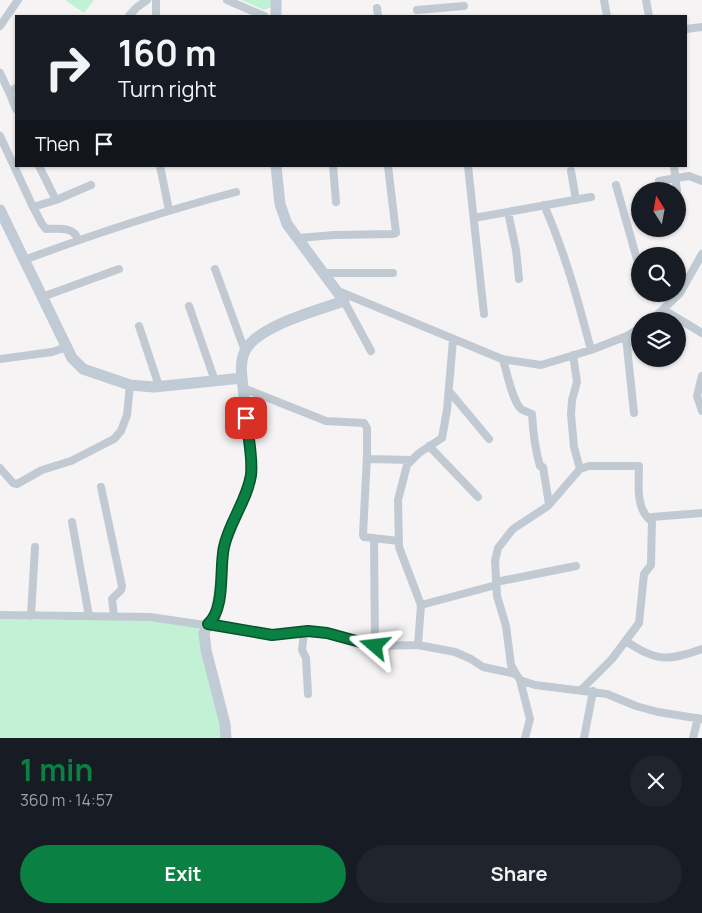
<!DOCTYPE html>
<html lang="en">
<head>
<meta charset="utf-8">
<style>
	body { margin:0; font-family:Manrope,sans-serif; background:#20242c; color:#f1f3f6; height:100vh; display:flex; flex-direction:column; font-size:19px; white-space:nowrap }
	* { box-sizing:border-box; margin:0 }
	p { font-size:16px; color:#9ea1a6 }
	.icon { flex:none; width:28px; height:28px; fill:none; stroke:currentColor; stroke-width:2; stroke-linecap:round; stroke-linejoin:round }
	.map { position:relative; height:738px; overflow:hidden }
	.side { display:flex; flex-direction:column; background:#171b24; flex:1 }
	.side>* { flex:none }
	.guide { position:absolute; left:15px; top:15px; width:672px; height:152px; border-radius:0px; box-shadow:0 1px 4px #0004; background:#171b24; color:#f1f3f6; overflow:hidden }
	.needle { width:32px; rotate:349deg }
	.buttons { position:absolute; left:631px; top:182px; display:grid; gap:10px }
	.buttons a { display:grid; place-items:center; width:55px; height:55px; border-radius:50%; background:#171b24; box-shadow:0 1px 4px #0004; font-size:25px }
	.pin { position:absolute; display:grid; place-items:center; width:42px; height:42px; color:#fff; margin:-21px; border-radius:10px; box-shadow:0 2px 8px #0006 }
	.me { position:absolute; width:55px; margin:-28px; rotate:287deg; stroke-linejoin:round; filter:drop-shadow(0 0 4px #0008) }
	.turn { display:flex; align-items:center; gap:18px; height:105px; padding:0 20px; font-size:22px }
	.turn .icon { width:65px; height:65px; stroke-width:2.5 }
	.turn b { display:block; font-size:35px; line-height:42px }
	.then { display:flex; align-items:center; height:48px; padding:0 20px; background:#0003; gap:10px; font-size:19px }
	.round { display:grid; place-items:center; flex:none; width:52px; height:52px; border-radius:26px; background:#20242c }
	.overview { display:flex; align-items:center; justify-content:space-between; height:85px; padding:0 20px }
	h1 { font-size:30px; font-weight:700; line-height:38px; color:#0b8043 }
	.button { display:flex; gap:10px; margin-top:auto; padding:10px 20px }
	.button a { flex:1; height:58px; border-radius:30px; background:#0b8043; color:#fff; font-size:20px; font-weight:700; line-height:58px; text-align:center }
	.button a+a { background:#20242c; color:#f1f3f6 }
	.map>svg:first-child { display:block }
	.green { fill:#c3f1d5 }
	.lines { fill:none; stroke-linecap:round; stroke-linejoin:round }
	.street { stroke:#c1cad2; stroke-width:8 }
	.secondary { stroke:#c1cbd6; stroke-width:11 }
	.route-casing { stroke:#07532c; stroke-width:12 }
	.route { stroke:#0b8043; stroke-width:9 }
</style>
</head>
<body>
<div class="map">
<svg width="702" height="738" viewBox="0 0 702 738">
	<rect width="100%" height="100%" fill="#f5f3f3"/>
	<!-- green -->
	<path class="green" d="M65 0H94L84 13Z
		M241 0H273V6L264 10Z
		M0 618 37 620 144 619 200 626 199 635 223 738H0Z"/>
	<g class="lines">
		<!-- street -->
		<path class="street" d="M227 0 264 16
			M604 0 607 16
			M646 0 649 16
			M377 8 378 16
			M417 10 464 6
			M129 16 136 8 147 0
			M156 16V0
			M0 26 18 0
			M686 29 702 27
			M0 73 9 92
			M16 88 9 92 16 109
			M0 136 33 207
			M39 166 56 200 91 185
			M160 166 169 210
			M333 166 336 202
			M468 166 484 314
			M674 166 677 191
			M571 171 576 200
			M659 181 689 176 702 181
			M616 185 640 270
			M56 200 33 207 42 224 46 229C59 229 74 226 78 240
			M544 205C565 253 578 300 591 350
			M508 212 516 250 519 279
			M474 218 591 197
			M299 238 334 235 394 234 396 233 388 166
			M24 260C94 234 164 211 236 192
			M215 269 245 351
			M325 273H393
			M338 291 502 359 541 365 591 350 627 336 640 328
			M42 297 119 269
			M344 301 371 351
			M189 306 215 381
			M664 310 702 333
			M651 321 680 293 702 254
			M139 326 159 386
			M626 337 634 413
			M573 355 577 382 572 400 571 414 574 447 580 469
			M0 359 52 352 67 347
			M503 360C507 372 512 400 521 409 524 411 528 412 532 414 533 432 535 449 540 466L543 467 549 504
			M702 376 697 396 702 411
			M243 388 326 421 364 423 367 428V455L363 535 364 537 399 541
			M449 391 489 439
			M429 446 478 497
			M367 459 412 460
			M0 468 13 483 17 484 42 470 71 461 114 439 121 431 127 415 130 385
			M101 487 122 586 121 590 112 599 114 616
			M72 522 89 616
			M374 538 375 646
			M496 582 576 566
			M421 605 496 585
			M0 615 150 617 272 635 308 631 327 633 343 636 371 646 418 645 455 652 471 659 483 667 516 674 520 680 535 685 607 694 636 706 658 712 702 719
			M31 616 35 547
			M304 632 302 650 306 658 308 694
			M626 641C656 662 668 661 702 649
			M418 645 421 605 399 547 398 500 407 465 419 453 442 438 447 410 453 340
			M516 674 511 665 506 626 497 596 495 561 498 548 513 529 548 506 580 469 589 466H639C639 483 635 508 651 521
			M520 680 530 719 525 738
			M581 690 612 659 639 623 644 574 651 565 652 517 702 513
			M584 738 593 691
			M693 738 698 718"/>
		<!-- secondary -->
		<path class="secondary" d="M276 16V0
			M0 210 72 358 83 369 130 385 154 387 242 378
			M226 738 225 724 206 650 204 633 208 624 215 618 221 581 223 548 245 495 251 476V462L242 378C241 370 241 359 245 351 257 326 318 310 344 301L287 224 280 204 276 166"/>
	</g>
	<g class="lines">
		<!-- route casing -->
		<g class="route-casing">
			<path id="route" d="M246 418C248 436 253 457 251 475 247 501 229 522 224 547 219 569 226 608 208 624L272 635 308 631 327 633 375 646"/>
		</g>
		<!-- route -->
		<use href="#route" class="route"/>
	</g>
</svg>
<div class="buttons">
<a><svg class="needle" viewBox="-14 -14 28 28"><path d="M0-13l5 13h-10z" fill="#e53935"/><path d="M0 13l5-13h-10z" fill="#9ea1a6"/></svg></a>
<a><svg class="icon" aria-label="search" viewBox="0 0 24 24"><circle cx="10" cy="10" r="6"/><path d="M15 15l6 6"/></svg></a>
<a><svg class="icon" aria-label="layers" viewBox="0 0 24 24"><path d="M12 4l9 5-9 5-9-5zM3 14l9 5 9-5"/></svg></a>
</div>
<div class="pin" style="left:246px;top:418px;background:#d93025"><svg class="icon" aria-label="arrive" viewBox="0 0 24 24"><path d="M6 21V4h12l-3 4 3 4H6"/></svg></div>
<svg class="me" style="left:375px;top:646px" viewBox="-20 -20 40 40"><path d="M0-17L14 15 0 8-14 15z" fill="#0b8043" stroke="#fff" stroke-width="4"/></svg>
<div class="guide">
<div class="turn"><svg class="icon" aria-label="right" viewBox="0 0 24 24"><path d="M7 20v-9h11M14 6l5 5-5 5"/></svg><div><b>160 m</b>Turn right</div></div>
<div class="then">Then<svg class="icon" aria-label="arrive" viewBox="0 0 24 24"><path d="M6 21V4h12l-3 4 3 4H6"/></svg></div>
</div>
</div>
<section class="side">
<div class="overview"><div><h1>1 min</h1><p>360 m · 14:57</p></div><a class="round"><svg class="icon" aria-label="close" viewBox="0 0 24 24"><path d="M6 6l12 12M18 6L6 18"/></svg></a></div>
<div class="button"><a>Exit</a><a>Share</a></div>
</section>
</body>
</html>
